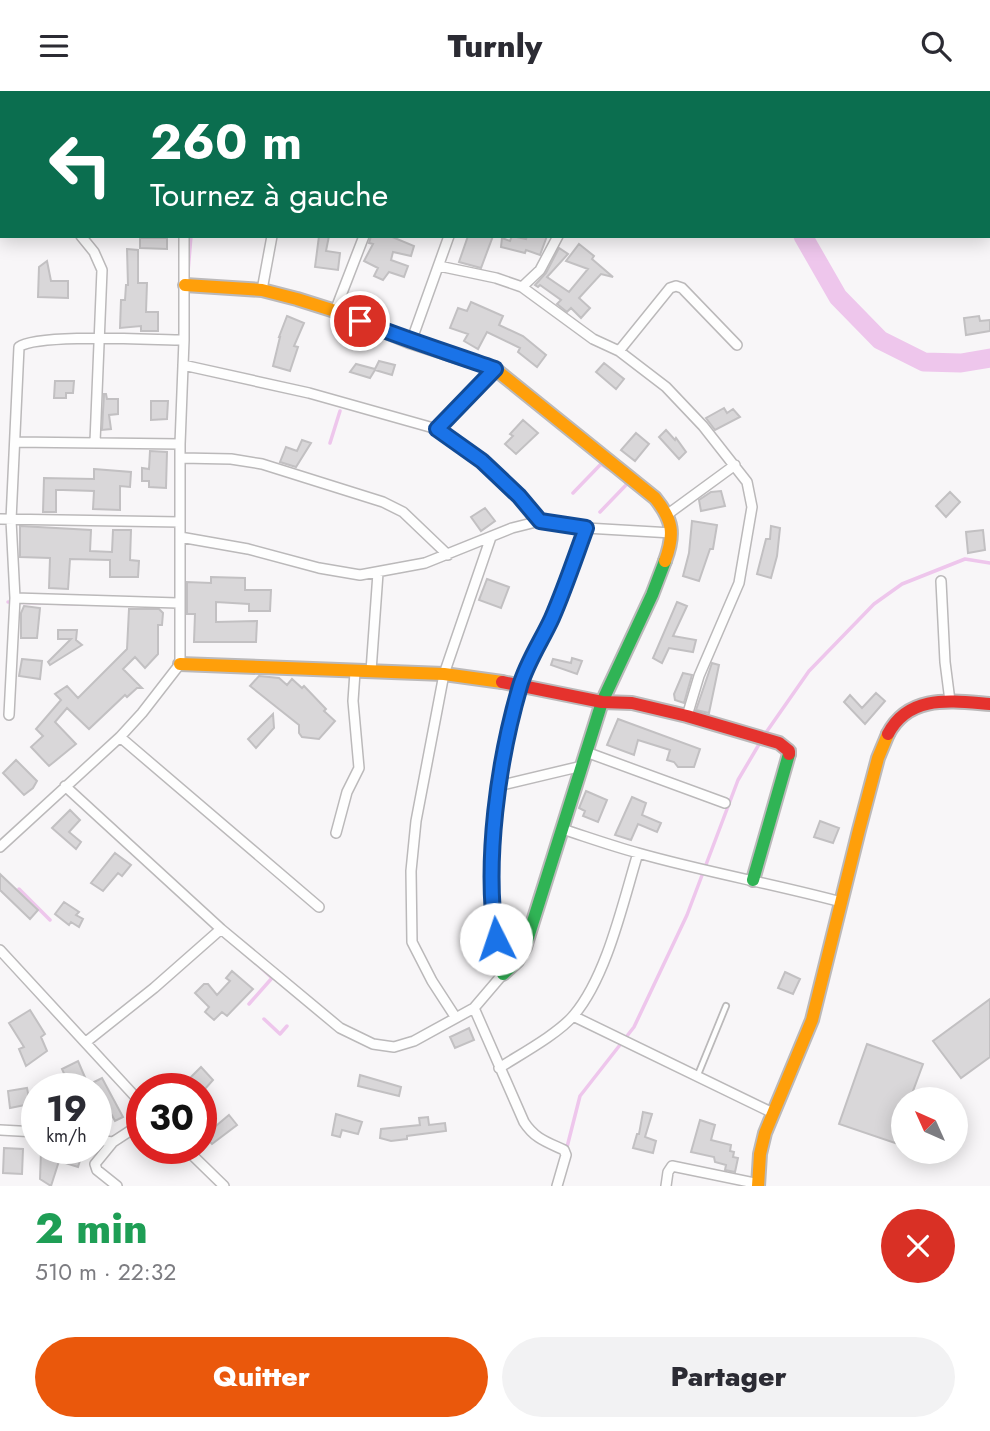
<!DOCTYPE html>
<html lang="fr">
<head>
<meta charset="utf-8">
<style>
	body { margin:0; font-family:Jost,sans-serif; background:#f2f2f3; color:#2b2b33; height:100vh; display:flex; flex-direction:column; font-size:26px; white-space:nowrap }
	* { box-sizing:border-box; margin:0 }
	p { font-size:23px; color:#7c7c81 }
	.icon { flex:none; width:38px; height:38px; fill:none; stroke:currentColor; stroke-width:2; stroke-linecap:round; stroke-linejoin:round }
	.map { position:relative; height:1095px; overflow:hidden }
	.details { display:flex; flex-direction:column; background:#fff; flex:1 }
	.details>* { flex:none }
	.hud { position:absolute; left:0px; top:0px; width:990px; height:147px; box-shadow:0 4px 18px #0003; background:#0b6e4f; color:#fff; overflow:hidden }
	.needle { width:46px; rotate:315deg }
	.tools { position:absolute; left:891px; top:996px; display:grid; gap:14px }
	.tools a { display:grid; place-items:center; width:77px; height:77px; border-radius:50%; background:#fff; box-shadow:0 4px 18px #0003; font-size:35px }
	.speed { position:absolute; left:21px; top:982px; display:flex; gap:14px; font-size:35px; font-weight:700; text-align:center }
	.speed>* { display:grid; place-content:center; width:91px; height:91px; border-radius:50%; background:#fff; box-shadow:0 4px 18px #0003; line-height:1 }
	.speed small { font-size:18px; font-weight:400 }
	.speed .limit { border:10px solid #d22; background:#fff; color:#111 }
	.pin { position:absolute; display:grid; place-items:center; width:60px; height:60px; color:#fff; margin:-30px; border:4px solid #fff; border-radius:50%; box-shadow:0 2px 7px #0007 }
	.me { position:absolute; width:77px; margin:-38px; rotate:356deg; stroke-linejoin:round; filter:drop-shadow(0 0 5px #0008) }
	.turn { display:flex; align-items:center; gap:24px; height:147px; padding:0 35px; font-size:32px }
	.turn .icon { width:91px; height:91px; stroke-width:2.5 }
	.turn b { display:block; font-size:49px; line-height:60px }
	.round { display:grid; place-items:center; flex:none; width:74px; height:74px; border-radius:37px; background:#f2f2f3 }
	.overview { display:flex; align-items:center; justify-content:space-between; height:119px; padding:0 35px }
	h1 { font-size:42px; font-weight:800; line-height:52px; color:#1e9e55 }
	.action { display:flex; gap:14px; margin-top:auto; padding:14px 35px }
	.action a { flex:1; height:80px; border-radius:42px; background:#ea580c; color:#fff; font-size:28px; font-weight:800; line-height:80px; text-align:center }
	.action a+a { background:#f2f2f3; color:#2b2b33 }
	header { display:flex; justify-content:space-between; align-items:center; height:91px; padding:0 35px; background:#fff; font-size:32px; font-weight:800 }
	.map>svg:first-child { display:block }
	.lines { fill:none; stroke-linecap:round; stroke-linejoin:round }
	.stream { stroke:#eec6ec; stroke-width:3.5 }
	.river { stroke:#eec6ec; stroke-width:19 }
	.building { fill:#d9d7d9; stroke:#c2c0c2; stroke-width:2 }
	.lane-casing { stroke:#bbb9ba; stroke-width:8 }
	.street-casing { stroke:#bbb9ba; stroke-width:12 }
	.fast-casing { stroke:#bbb9ba; stroke-width:16 }
	.slow-casing { stroke:#bbb9ba; stroke-width:16 }
	.jam-casing { stroke:#bbb9ba; stroke-width:16 }
	.lane { stroke:#fefefe; stroke-width:4.5 }
	.street { stroke:#fefefe; stroke-width:9 }
	.fast { stroke:#30b455; stroke-width:12 }
	.slow { stroke:#ff9f0a; stroke-width:12 }
	.jam { stroke:#e5322d; stroke-width:12 }
	.route-casing { stroke:#114b97; stroke-width:18 }
	.route { stroke:#1a73e8; stroke-width:12 }
</style>
</head>
<body>
<header><svg class="icon" aria-label="menu" viewBox="0 0 24 24"><path d="M4 6h16M4 12h16M4 18h16"/></svg>Turnly<svg class="icon" aria-label="search" viewBox="0 0 24 24"><circle cx="10" cy="10" r="6"/><path d="M15 15l6 6"/></svg></header>
<div class="map">
<svg width="990" height="1095" viewBox="0 0 990 1095">
	<rect width="100%" height="100%" fill="#f8f6f8"/>
	<g class="lines">
		<!-- stream -->
		<path class="stream" d="M0 97 2 98
			M188 181 191 145
			M330 352 340 320
			M573 402 601 373 612 380
			M600 421 627 393 624 389
			M8 511 83 513
			M765 643 809 580 874 513 902 493 965 468 990 472
			M19 798 50 829
			M249 913 272 887 256 872
			M264 928 280 943 287 935
			M566 1060 580 1005 634 936 687 824 738 689 761 650"/>
		<!-- river -->
		<path class="river" d="M695 0 697 2
			M803 145 838 206 880 249 924 271 961 272 990 267"/>
	</g>
	<!-- building -->
	<path class="building" d="M319 145H329L326 160 340 162 338 179 315 176Z
		M371 145H390L414 155 411 165 393 161 391 169 408 175 404 186 389 181 383 189 374 185 378 177 364 170 373 153 369 152Z
		M468 145H493L481 177 459 171Z
		M512 145 526 148 527 145H547L540 164 526 159 525 162 501 156 502 147 510 150Z
		M140 147H167V158L140 157Z
		M579 153 594 165 592 168 613 186 601 183 579 207 590 217 581 227 571 217 567 221 557 213 561 209 540 194 538 196 535 194 546 182 559 157 568 163 547 186 569 201 588 178 566 170Z
		M127 158 138 159V192H147L146 221H158V240H141V235L120 237 121 209H125L126 194H128Z
		M47 170 51 190H68V207L38 206 39 176Z
		M471 211 503 225 499 234 523 245 546 264 537 276 518 261 520 257 487 241 478 258 464 250 468 243 450 237 458 217 467 220Z
		M287 225 304 232 294 255 298 256 290 280 273 275 280 246H279Z
		M979 225 980 230 990 229V240L966 244 964 227Z
		M379 270 395 274 392 284 375 279 370 287 350 281 356 273 375 278Z
		M604 272 624 288 616 298 596 281Z
		M55 290H74L73 302H66V307H54Z
		M104 303H106L107 308H118V323L109 324 111 338 102 339Z
		M151 310H168L167 328 151 329Z
		M724 317 727 322 733 318 740 326 715 339 706 327Z
		M523 329 538 342 516 363 505 353 513 345 510 343Z
		M666 339 675 349 676 347 686 361 679 368 659 346Z
		M636 342 649 353 635 370 621 359Z
		M302 349 311 352 296 376 280 371 286 356 297 360Z
		M150 360 167 361 166 397 149 396V390H142V377L149 378Z
		M94 378 131 381 130 396 120 395V419L93 418 94 400 63 399H56V421H43L44 387 94 388Z
		M721 400 725 415 701 420 699 409 711 401Z
		M950 401 960 411 946 426 936 415Z
		M485 417 495 430 481 440 471 426Z
		M692 430 717 434 713 458H710L699 490 683 485 689 462Z
		M20 435 91 439 90 460 112 461 113 439H131L130 469 139 470 138 486H110V469L70 468 68 498 49 497 50 467 20 466Z
		M771 435 780 437 777 465 771 487 757 483 766 448H770Z
		M983 439 985 459 968 462 966 441Z
		M211 486 245 487V499H271L270 520H249V513L216 511V531L257 530 256 551H194L195 523H187V491L211 492Z
		M487 488 509 496 501 517 479 509Z
		M677 511 687 515 673 545 696 549 693 561 669 557 662 572 653 567Z
		M24 515 40 517 37 547H21V522Z
		M129 518H159L163 522 162 534H158V563L145 577 135 566 123 578 142 597H137L127 606 125 604 89 638 67 617 55 631 76 653 49 675 31 656 43 645 36 638 61 609 55 603 67 595 78 607 127 558Z
		M58 539H77L76 549 82 554 50 574 48 571 71 548H58Z
		M572 567 582 570 577 583 551 574 553 568 571 572Z
		M22 568 42 570 40 588 19 585Z
		M712 572 719 574 709 622 696 619Z
		M683 582 692 584 684 612 675 609 674 603Z
		M259 585 279 587 287 594 292 588 302 597 304 595 326 618 324 620 335 630 319 648 302 646 299 642V634L250 595Z
		M876 602 885 610 865 633 844 611 850 604 862 617Z
		M273 623 274 637 256 657 248 648Z
		M618 628 700 658 694 676H678L674 671 667 669 670 659 638 649 634 664 607 654Z
		M16 669 37 690 33 697 24 704 3 682Z
		M586 700 607 709 598 731 583 725 585 720 579 717Z
		M632 706 646 712 642 724 661 732 657 741 638 733 631 749 615 744Z
		M70 719 80 729 69 741 81 751 76 758 52 737Z
		M820 730 839 737 833 752 814 746Z
		M115 762 131 774 122 785 118 782 103 800 91 792Z
		M0 783 38 819 30 828 0 799Z
		M64 811 79 821 76 824 83 828 79 836 71 831 69 834 55 823Z
		M232 880 253 898 227 925 222 921 214 929 205 921 209 916 195 902 204 893H208L217 904 230 890 226 887Z
		M785 881 800 888 793 903 778 897Z
		M990 908V966L961 987 933 950Z
		M30 919 45 943 41 946 47 960 26 975 19 958 24 956 9 932Z
		M469 937 474 949 455 957 450 946Z
		M867 953 923 973 910 1008H903V1029L895 1052 839 1033Z
		M78 970 90 998H80L77 989 69 994 62 978Z
		M201 976 213 989 205 998H179Z
		M360 984 401 996 399 1005 358 995Z
		M102 987 123 1026 115 1030 94 991Z
		M27 997 30 1013 10 1017 8 1000Z
		M643 1021 652 1023 645 1046 656 1050 653 1062 633 1057 637 1043H639Z
		M336 1023 362 1031 358 1043 342 1039 340 1046 332 1044Z
		M229 1024 237 1034 212 1053 204 1045Z
		M428 1026 429 1034 445 1032 446 1040 407 1045V1048L391 1050 380 1047 381 1038 420 1034 419 1027Z
		M700 1029 715 1034 711 1049 731 1054 730 1060 734 1061 733 1066 738 1067 735 1081 725 1079 726 1074 715 1071 714 1066 691 1061Z
		M4 1057 23 1058 22 1083 3 1082Z
		M63 1057H84L78 1076 59 1070 51 1095 40 1088 41 1060H62Z"/>
	<g class="lines">
		<!-- lane casing -->
		<g class="lane-casing">
			<path id="lane" d="M697 986 726 915"/>
		</g>
		<!-- street casing -->
		<g class="street-casing">
			<path id="street" d="M3 0 7 2
				M913 0V2
				M186 2 187 0
				M959 2 960 0
				M0 70 2 66
				M0 89 2 90
				M81 145 94 161 102 179 95 351
				M439 175 496 187 522 196 593 248 619 260 666 296 703 335 747 391 752 416 739 492 699 585 687 625
				M522 196 540 179 558 145
				M262 199 272 145
				M335 220 364 145
				M411 251 449 145
				M619 260 670 197 676 195 682 197 737 254
				M183 274 309 302 437 338 483 370 518 405 540 430
				M437 338 495 278
				M15 351 180 353
				M181 367 231 368 262 373 383 411 403 421 448 464
				M668 423 735 374
				M0 428 180 431
				M180 446 248 458 319 477 360 484 425 472 512 437 540 430 586 437 672 442
				M941 490 945 571 950 610
				M15 507 178 512
				M371 580 378 482
				M9 624 15 507 11 429 19 256C37 242 155 249 184 249
				M120 646 319 816
				M586 661 725 712
				M65 695 221 838 340 937 373 953 394 956 414 950 474 917 503 883 498 867 493 830V743L498 695 521 593 565 496 586 437
				M498 695 582 675
				M562 738C587 746 612 755 638 762 705 781 774 793 841 811
				M336 742 347 701 359 677 353 610 355 581
				M0 756 120 646 142 622 180 573V353L184 249V145
				M0 859 142 1013
				M474 917 524 1031C535 1048 547 1051 564 1059L566 1064 557 1095
				M573 925 773 1022
				M456 927 432 890 412 851 411 780 416 730 444 583 491 446
				M86 951 154 897 221 838
				M499 977C521 963 558 943 574 924 607 885 623 811 638 762
				M0 1039 37 1041
				M96 1049 113 1051 142 1032
				M113 1051 95 1073 97 1079 117 1095
				M185 1057 224 1095
				M666 1095 668 1081 672 1075 759 1093"/>
		</g>
		<!-- fast casing -->
		<g class="fast-casing">
			<path id="fast" d="M753 789 789 663
				M503 883 517 870 525 856 602 611 652 504 665 470"/>
		</g>
		<!-- slow casing -->
		<g class="slow-casing">
			<path id="slow" d="M185 194 262 199 297 208 335 220 411 251 495 278 655 407C673 429 675 443 665 470
				M180 573 444 583 502 591
				M758 1095 760 1063 765 1042 812 929 859 739 878 667 888 643"/>
		</g>
		<!-- jam casing -->
		<g class="jam-casing">
			<path id="jam" d="M502 591 602 611 632 612 687 625 779 652 789 660V663
				M888 643C909 603 951 610 990 613"/>
		</g>
		<!-- lane -->
		<use href="#lane" class="lane"/>
		<!-- street -->
		<use href="#street" class="street"/>
		<!-- fast -->
		<use href="#fast" class="fast"/>
		<!-- slow -->
		<use href="#slow" class="slow"/>
		<!-- jam -->
		<use href="#jam" class="jam"/>
	</g>
	<g class="lines">
		<!-- route casing -->
		<g class="route-casing">
			<path id="route" d="M360 230C405 248 450 262 495 278L437 338 482 370 519 405 540 430 586 437C575 467 565 497 552 527 542 549 527 571 520 595 498 670 484 771 496 848"/>
		</g>
		<!-- route -->
		<use href="#route" class="route"/>
	</g>
</svg>
<div class="tools">
<a><svg class="needle" viewBox="-14 -14 28 28"><path d="M0-13l5 13h-10z" fill="#e53935"/><path d="M0 13l5-13h-10z" fill="#7c7c81"/></svg></a>
</div>
<div class="speed"><div>19<small>km/h</small></div><div class="limit">30</div></div>
<div class="pin" style="left:360px;top:230px;background:#d93025"><svg class="icon" aria-label="arrive" viewBox="0 0 24 24"><path d="M6 21V4h12l-3 4 3 4H6"/></svg></div>
<svg class="me" style="left:496px;top:848px" viewBox="-20 -20 40 40"><circle r="19" fill="#fff"/><path d="M0-13L10 11 0 6-10 11z" fill="#1a73e8"/></svg>
<div class="hud">
<div class="turn"><svg class="icon" aria-label="left" viewBox="0 0 24 24"><path d="M17 20v-9H6M10 6l-5 5 5 5"/></svg><div><b>260 m</b>Tournez à gauche</div></div>
</div>
</div>
<section class="details">
<div class="overview"><div><h1>2 min</h1><p>510 m · 22:32</p></div><a class="round" style="background:#d93025;color:#fff"><svg class="icon" aria-label="close" viewBox="0 0 24 24"><path d="M6 6l12 12M18 6L6 18"/></svg></a></div>
<div class="action"><a>Quitter</a><a>Partager</a></div>
</section>
</body>
</html>
